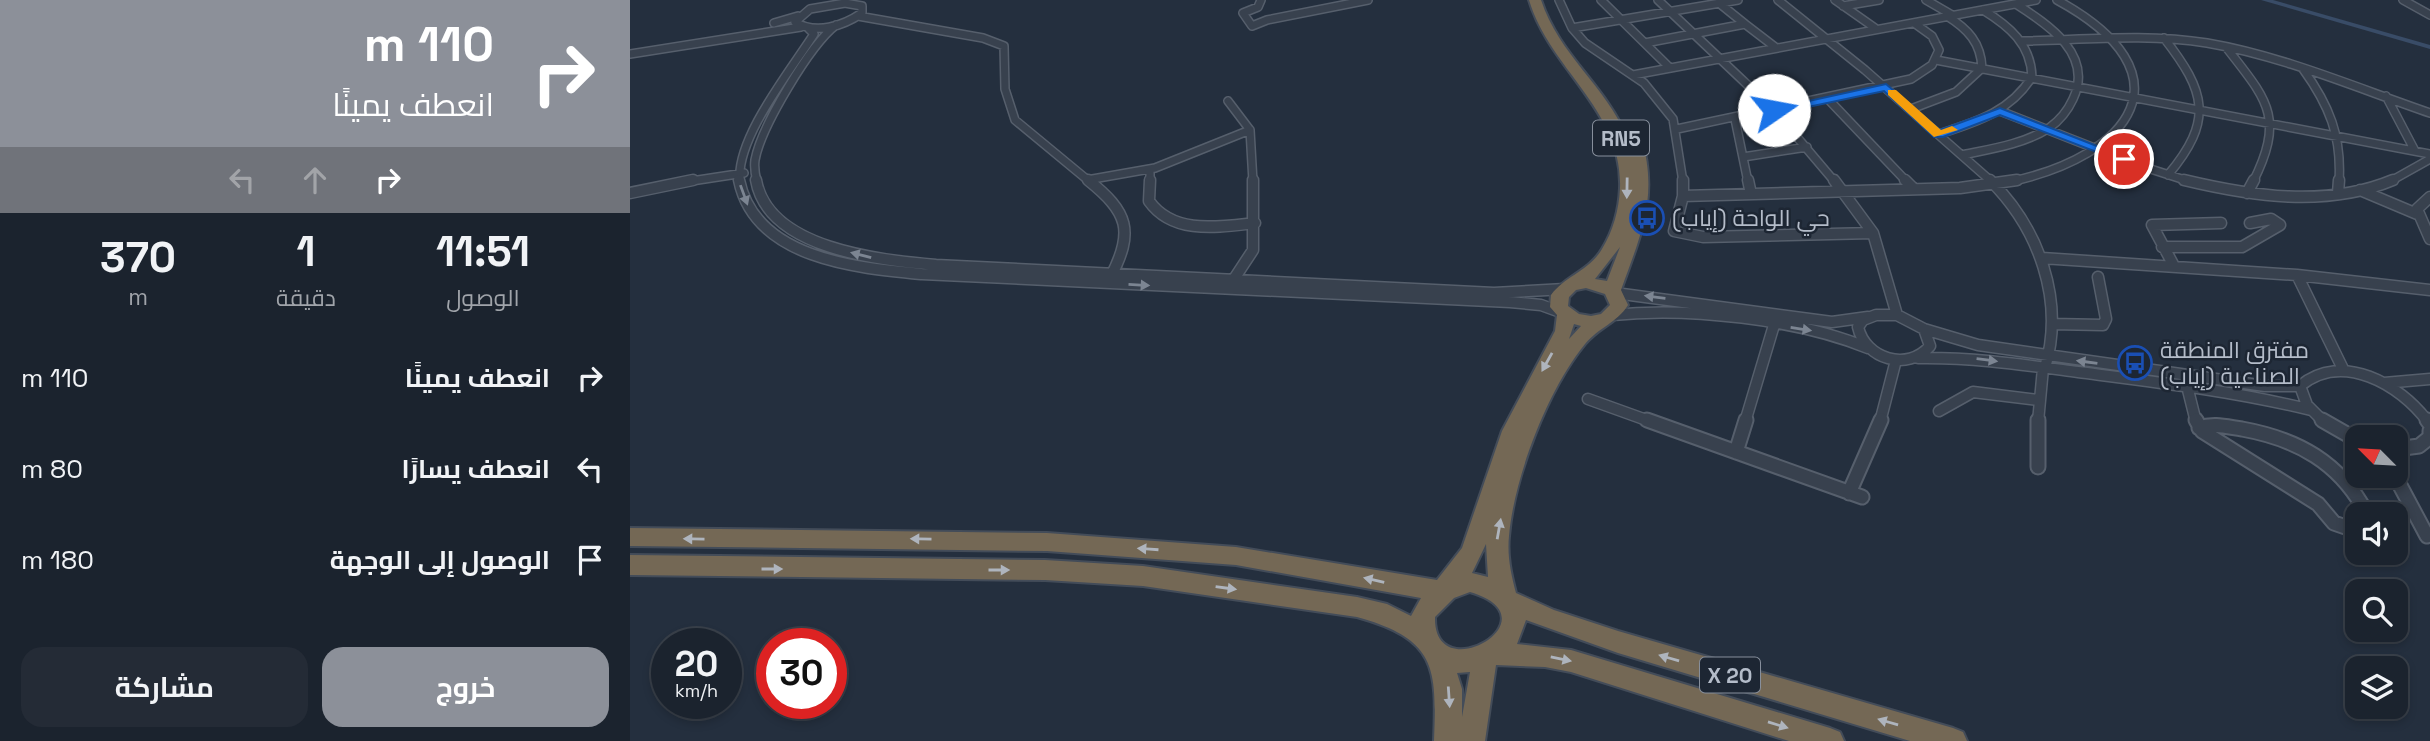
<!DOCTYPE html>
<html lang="ar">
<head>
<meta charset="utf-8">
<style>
	body { margin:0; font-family:"Space Grotesk",Cairo,sans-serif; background:#242b36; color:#f1f3f6; direction:rtl; height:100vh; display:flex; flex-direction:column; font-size:26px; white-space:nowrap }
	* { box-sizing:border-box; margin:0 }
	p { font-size:23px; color:#a0a4aa }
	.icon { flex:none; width:38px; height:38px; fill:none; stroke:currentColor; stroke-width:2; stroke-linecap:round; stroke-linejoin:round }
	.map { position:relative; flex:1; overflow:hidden; direction:ltr }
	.details { display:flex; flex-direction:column; background:#1b232e; width:630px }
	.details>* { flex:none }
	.banner { background:#8c9099; color:#fff; overflow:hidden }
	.needle { width:46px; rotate:294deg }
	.tools { position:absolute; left:1715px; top:425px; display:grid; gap:14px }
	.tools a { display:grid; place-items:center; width:63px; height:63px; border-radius:14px; background:#1b232e; box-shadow:0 4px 10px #0003,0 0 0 2px #39404a; font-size:35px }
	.speed { position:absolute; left:21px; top:628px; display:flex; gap:14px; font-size:35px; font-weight:700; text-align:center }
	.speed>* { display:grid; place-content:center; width:91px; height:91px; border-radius:50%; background:#1b232e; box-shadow:0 4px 10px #0003,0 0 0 2px #39404a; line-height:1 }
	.speed small { font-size:18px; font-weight:400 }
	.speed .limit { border:10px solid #d22; background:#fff; color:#111 }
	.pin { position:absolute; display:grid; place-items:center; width:60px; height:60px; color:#fff; margin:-30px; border:4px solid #fff; border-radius:50%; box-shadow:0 2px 7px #0007 }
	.me { position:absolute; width:77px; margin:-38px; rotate:78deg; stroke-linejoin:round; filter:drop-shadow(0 0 5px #0008) }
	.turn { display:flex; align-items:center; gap:24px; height:147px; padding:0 21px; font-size:32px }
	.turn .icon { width:91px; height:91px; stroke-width:2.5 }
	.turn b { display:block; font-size:49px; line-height:60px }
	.lanes { display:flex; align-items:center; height:66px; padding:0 21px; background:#0003; justify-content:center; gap:35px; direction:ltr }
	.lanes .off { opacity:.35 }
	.eta { display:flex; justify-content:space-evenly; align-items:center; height:119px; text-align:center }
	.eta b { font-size:42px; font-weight:700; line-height:49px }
	.action { display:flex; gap:14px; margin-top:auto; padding:14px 21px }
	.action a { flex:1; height:80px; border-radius:21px; background:#8c9099; color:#fff; font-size:28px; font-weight:700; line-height:80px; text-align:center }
	.action a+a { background:#242b36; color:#f1f3f6 }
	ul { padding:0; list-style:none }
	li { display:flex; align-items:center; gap:21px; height:91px; padding:0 21px }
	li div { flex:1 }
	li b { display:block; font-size:26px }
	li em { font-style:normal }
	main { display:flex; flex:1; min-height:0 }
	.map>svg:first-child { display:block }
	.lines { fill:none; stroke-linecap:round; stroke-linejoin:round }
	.canal { fill:#394c67; fill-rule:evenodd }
	.street-far2-casing { stroke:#565f6c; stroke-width:10 }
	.street-far1-casing { stroke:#565f6c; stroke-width:13 }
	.street-casing { stroke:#565f6c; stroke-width:17 }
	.highway-casing { stroke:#434c59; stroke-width:4 }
	.street-far2 { stroke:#38414e; stroke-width:7 }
	.street-far1 { stroke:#38414e; stroke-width:10 }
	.street { stroke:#38414e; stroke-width:13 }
	.highway { fill:#746855; fill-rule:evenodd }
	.oneway { fill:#aeb4bd }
	.oneway2 { fill:#7c8592 }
	.route { fill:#1a73e8; stroke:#114b97; stroke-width:2 }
	.slow { fill:#f59e0b }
	.labels { text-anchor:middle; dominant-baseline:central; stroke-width:5; stroke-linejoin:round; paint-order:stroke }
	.shield { fill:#1d2633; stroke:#878f9c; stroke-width:2 }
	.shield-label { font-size:21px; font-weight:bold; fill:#b4bcc9 }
	.poi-label { font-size:23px; fill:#b4bcc9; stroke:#1d2633; text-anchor:start }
</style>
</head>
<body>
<main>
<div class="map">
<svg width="1800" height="741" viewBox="0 0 1800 741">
	<rect width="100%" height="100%" fill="#242f3e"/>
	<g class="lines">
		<!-- canal -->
		<path class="canal" d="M1631 0H1643L1800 45V49Z"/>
		<!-- street-far2 casing -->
		<g class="street-far2-casing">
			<path id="street-far2" d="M631 0 628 7 613 13 622 26 637 20 738 0
				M929 0 942 28 955 43 1014 83 1043 119 1053 182
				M971 0 1040 68
				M1028 0 1144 110 1205 182
				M1148 0 1235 70 1362 182
				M1205 0 1245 28
				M1296 0 1322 15
				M1773 0 1800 15
				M215 3 232 6V13C213 26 186 35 165 22L180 9Z
				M1089 3 1115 24
				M1213 6 1249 0
				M228 16 353 38 374 46 375 89 385 120 460 182
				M144 23 168 16
				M942 28 1108 0
				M1534 38C1576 92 1584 120 1538 175
				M1391 41C1452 40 1516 33 1577 43 1653 56 1727 88 1800 113
				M1015 43 1115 24 1145 47
				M1596 47C1636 99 1656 116 1623 182
				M0 54 171 27
				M1306 60 1800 154
				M1673 69C1699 105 1712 136 1709 182
				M1003 75 1406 0
				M1756 96 1785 151
				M1198 99 1277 182
				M1281 109 1326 92 1352 68C1351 43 1338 29 1317 16
				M1370 111 1505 164 1561 182
				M1105 119 1118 182
				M1047 129 1281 79 1302 65 1309 50 1302 36 1284 23
				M620 130 623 182
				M1309 134C1346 122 1380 112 1402 77 1401 44 1379 26 1353 10
				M1332 155C1361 149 1394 144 1419 128 1429 121 1438 110 1443 99 1464 55 1419 25 1386 4
				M1113 157 1177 147
				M457 180 525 168 620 130 598 101
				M55 182 114 173
				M110 182C105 139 161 70 184 34L178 28
				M127 182C125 174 124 167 125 160 131 127 180 45 206 25
				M520 182V170
				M1379 182C1502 156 1563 74 1427 0
				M1759 182 1800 159"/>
		</g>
		<!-- street-far1 casing -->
		<g class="street-far1-casing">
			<path id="street-far1" d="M109 180C125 259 227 268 292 274L880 302 911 305 933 313
				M126 180C138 249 249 260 306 265L864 293 935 289
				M458 180C498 212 505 231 480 278
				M520 180 519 201C543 235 588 227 625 223
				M1053 180V196L1044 231 1073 237 1243 233
				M1118 180 1121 194
				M1204 180 1243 233 1267 315
				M1275 180 1284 189
				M1360 180C1409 229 1435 300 1415 368
				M1554 180C1621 196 1696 208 1763 180
				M1730 190 1787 214
				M0 193 63 180
				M1617 193 1624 180
				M1708 193 1709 180
				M1053 196 1330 188 1387 180
				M1800 197 1787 209 1800 239
				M1532 247H1612L1650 225 1641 219 1620 223
				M1412 258 1667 275 1800 290
				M1544 266 1522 225 1591 223
				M1667 275 1714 371
				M600 285 623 250V180
				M985 293 1202 322 1238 317
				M982 315C1058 307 1167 319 1238 348
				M1246 315H1267L1294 329 1300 346C1278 372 1235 359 1228 327L1233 320Z
				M1422 324 1473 325 1476 319 1468 277
				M1294 329 1348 345 1635 386H1670
				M1288 358C1342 357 1395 365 1448 372 1526 382 1604 391 1681 410
				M1754 383 1800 379
				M1557 386 1566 422
				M958 399 1022 422
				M1309 411 1343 392 1408 400
				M1115 422 1144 325
				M1250 422 1266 360
				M1408 422 1413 368
				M1694 422 1677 405 1670 386C1712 351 1770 384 1798 422"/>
		</g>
		<!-- street casing -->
		<g class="street-casing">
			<path id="street" d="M1017 420 1232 497
				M1408 420V467
				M1566 420 1572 431 1688 504 1704 523 1727 531
				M1692 420 1727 440
				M1797 420 1800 424
				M1569 428C1584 423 1597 427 1612 429 1667 439 1710 462 1737 514
				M1766 449 1789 446 1800 437V431
				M1106 452 1116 420
				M1765 476 1797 536
				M1219 493 1251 420"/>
		</g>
		<!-- highway casing -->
		<g class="highway-casing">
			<path id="highway" d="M899 0H911C929 55 975 85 997 137L1004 133 1011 137C1029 196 1011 234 991 290L998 305C987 323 969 327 955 344 918 389 884 477 879 536 877 556 881 574 886 593L924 610 988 631 1323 728 1333 732 1337 741H1280L988 653 896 620 887 644 941 650 1200 728 1210 732 1214 741H1159L941 672 915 667 866 665 855 741H804C807 667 806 639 727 617L513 586 415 580 0 575V555L415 560 513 566 727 597 757 604 781 616 791 598 606 565 417 551 0 546V528L417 533 606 547 807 580 832 548 872 431 925 331 927 315 920 307 921 295C935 276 959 271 972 249 983 231 989 210 990 188 993 110 920 70 899 0ZM990 247 977 281 965 279ZM956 288 975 294 980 305 971 314 961 316 949 314 938 306 939 297 946 290ZM944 324 951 326 939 339ZM856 544 858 577 842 573ZM840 592C929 618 803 691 805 617L824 598ZM840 672 832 717V689L827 673Z"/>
		</g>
		<!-- street-far2 -->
		<use href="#street-far2" class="street-far2"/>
		<!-- street-far1 -->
		<use href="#street-far1" class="street-far1"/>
		<!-- street -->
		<use href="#street" class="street"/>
		<!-- highway -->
		<use href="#highway" class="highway"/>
	</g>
	<!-- one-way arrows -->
	<defs><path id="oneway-solid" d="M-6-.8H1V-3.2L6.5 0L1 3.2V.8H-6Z" transform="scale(1.75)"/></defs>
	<g class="oneway">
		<use href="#oneway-solid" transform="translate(997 188) rotate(91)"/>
		<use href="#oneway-solid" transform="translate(917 362) rotate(119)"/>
		<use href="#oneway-solid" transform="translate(869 529) rotate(-80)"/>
		<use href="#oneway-solid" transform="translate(64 539) rotate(-179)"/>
		<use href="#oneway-solid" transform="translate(291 539) rotate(-179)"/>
		<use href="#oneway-solid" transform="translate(518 549) rotate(-176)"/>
		<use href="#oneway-solid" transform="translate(142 569)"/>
		<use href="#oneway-solid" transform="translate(369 570)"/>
		<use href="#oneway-solid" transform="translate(744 580) rotate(-167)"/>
		<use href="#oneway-solid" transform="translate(596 588) rotate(8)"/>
		<use href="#oneway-solid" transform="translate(1039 658) rotate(-164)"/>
		<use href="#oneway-solid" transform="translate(931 659) rotate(12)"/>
		<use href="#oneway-solid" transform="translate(819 697) rotate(86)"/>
		<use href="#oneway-solid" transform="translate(1258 722) rotate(-164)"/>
		<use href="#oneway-solid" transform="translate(1148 725) rotate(17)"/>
	</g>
	<g class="oneway2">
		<use href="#oneway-solid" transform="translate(114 195) rotate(70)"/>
		<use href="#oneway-solid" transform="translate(231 255) rotate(-166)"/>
		<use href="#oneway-solid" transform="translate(509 285) rotate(3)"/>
		<use href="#oneway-solid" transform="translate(1025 297) rotate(-173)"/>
		<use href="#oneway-solid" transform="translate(1171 329) rotate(9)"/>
		<use href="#oneway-solid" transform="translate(1357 360) rotate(7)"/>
		<use href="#oneway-solid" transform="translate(1457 362) rotate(-172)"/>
	</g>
	<!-- route -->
	<path class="route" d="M1256 84 1310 130 1370 108 1500 159 1490 161 1370 115 1313 137H1304L1254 91 1144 114 1138 110Z"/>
	<!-- slow -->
	<path class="slow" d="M1258 90H1266L1311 130 1322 126 1328 130 1304 137 1258 95Z"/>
	<!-- icons -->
	<defs>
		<g id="bus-ring" transform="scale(1.75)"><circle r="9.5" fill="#1d2633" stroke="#1a4fb4" stroke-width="1.5"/><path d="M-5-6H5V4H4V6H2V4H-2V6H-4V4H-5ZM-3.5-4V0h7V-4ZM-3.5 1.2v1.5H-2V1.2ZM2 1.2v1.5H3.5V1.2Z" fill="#1a4fb4"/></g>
	</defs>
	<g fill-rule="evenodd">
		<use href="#bus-ring" x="1017" y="218"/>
		<use href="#bus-ring" x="1505" y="363"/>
	</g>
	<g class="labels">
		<!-- shield labels -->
		<g class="shield">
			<rect x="963" y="120.5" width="56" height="35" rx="5"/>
			<rect x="1070" y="657.5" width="60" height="35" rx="5"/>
		</g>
		<g class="shield-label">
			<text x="991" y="138">RN5</text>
			<text x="1100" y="675">X 20</text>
		</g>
		<!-- poi labels -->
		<g class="poi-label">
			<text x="1042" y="218">حي الواحة (إياب)</text>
			<text x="1530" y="350">مفترق المنطقة<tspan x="1530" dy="26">الصناعية (إياب)</tspan></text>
		</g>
	</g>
</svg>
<div class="tools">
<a><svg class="needle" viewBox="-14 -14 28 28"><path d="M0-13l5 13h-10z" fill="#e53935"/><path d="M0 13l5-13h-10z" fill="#a0a4aa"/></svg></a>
<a><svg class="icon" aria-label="sound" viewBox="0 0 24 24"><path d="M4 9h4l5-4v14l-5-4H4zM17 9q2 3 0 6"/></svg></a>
<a><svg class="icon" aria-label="search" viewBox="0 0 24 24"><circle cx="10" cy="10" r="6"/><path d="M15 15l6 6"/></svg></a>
<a><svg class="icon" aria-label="layers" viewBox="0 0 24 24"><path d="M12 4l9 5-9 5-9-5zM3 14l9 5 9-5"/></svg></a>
</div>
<div class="speed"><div>20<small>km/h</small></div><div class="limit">30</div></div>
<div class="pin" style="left:1494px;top:159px;background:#d93025"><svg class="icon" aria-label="arrive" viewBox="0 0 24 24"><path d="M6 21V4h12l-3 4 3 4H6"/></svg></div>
<svg class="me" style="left:1144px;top:110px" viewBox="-20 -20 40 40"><circle r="19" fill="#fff"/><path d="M0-13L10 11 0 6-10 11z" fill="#1a73e8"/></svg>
</div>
<section class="details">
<div class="banner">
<div class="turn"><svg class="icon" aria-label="right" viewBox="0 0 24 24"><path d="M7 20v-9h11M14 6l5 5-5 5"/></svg><div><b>110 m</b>انعطف يمينًا</div></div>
<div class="lanes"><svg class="icon off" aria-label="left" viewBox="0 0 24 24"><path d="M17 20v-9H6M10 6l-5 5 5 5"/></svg><svg class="icon off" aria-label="ahead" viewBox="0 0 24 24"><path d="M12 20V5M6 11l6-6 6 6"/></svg><svg class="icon" aria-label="right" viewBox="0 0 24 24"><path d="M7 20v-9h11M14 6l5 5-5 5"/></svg></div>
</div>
<div class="eta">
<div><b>11:51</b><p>الوصول</p></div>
<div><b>1</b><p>دقيقة</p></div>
<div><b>370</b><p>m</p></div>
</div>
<ul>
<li><svg class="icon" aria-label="right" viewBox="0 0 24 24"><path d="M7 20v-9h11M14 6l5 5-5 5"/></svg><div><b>انعطف يمينًا</b></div><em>110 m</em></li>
<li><svg class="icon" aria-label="left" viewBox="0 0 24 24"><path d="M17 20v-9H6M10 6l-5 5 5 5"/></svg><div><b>انعطف يسارًا</b></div><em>80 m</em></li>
<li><svg class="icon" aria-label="arrive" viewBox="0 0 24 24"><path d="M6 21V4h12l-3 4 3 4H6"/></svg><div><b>الوصول إلى الوجهة</b></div><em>180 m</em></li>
</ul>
<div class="action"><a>خروج</a><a>مشاركة</a></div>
</section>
</main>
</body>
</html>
